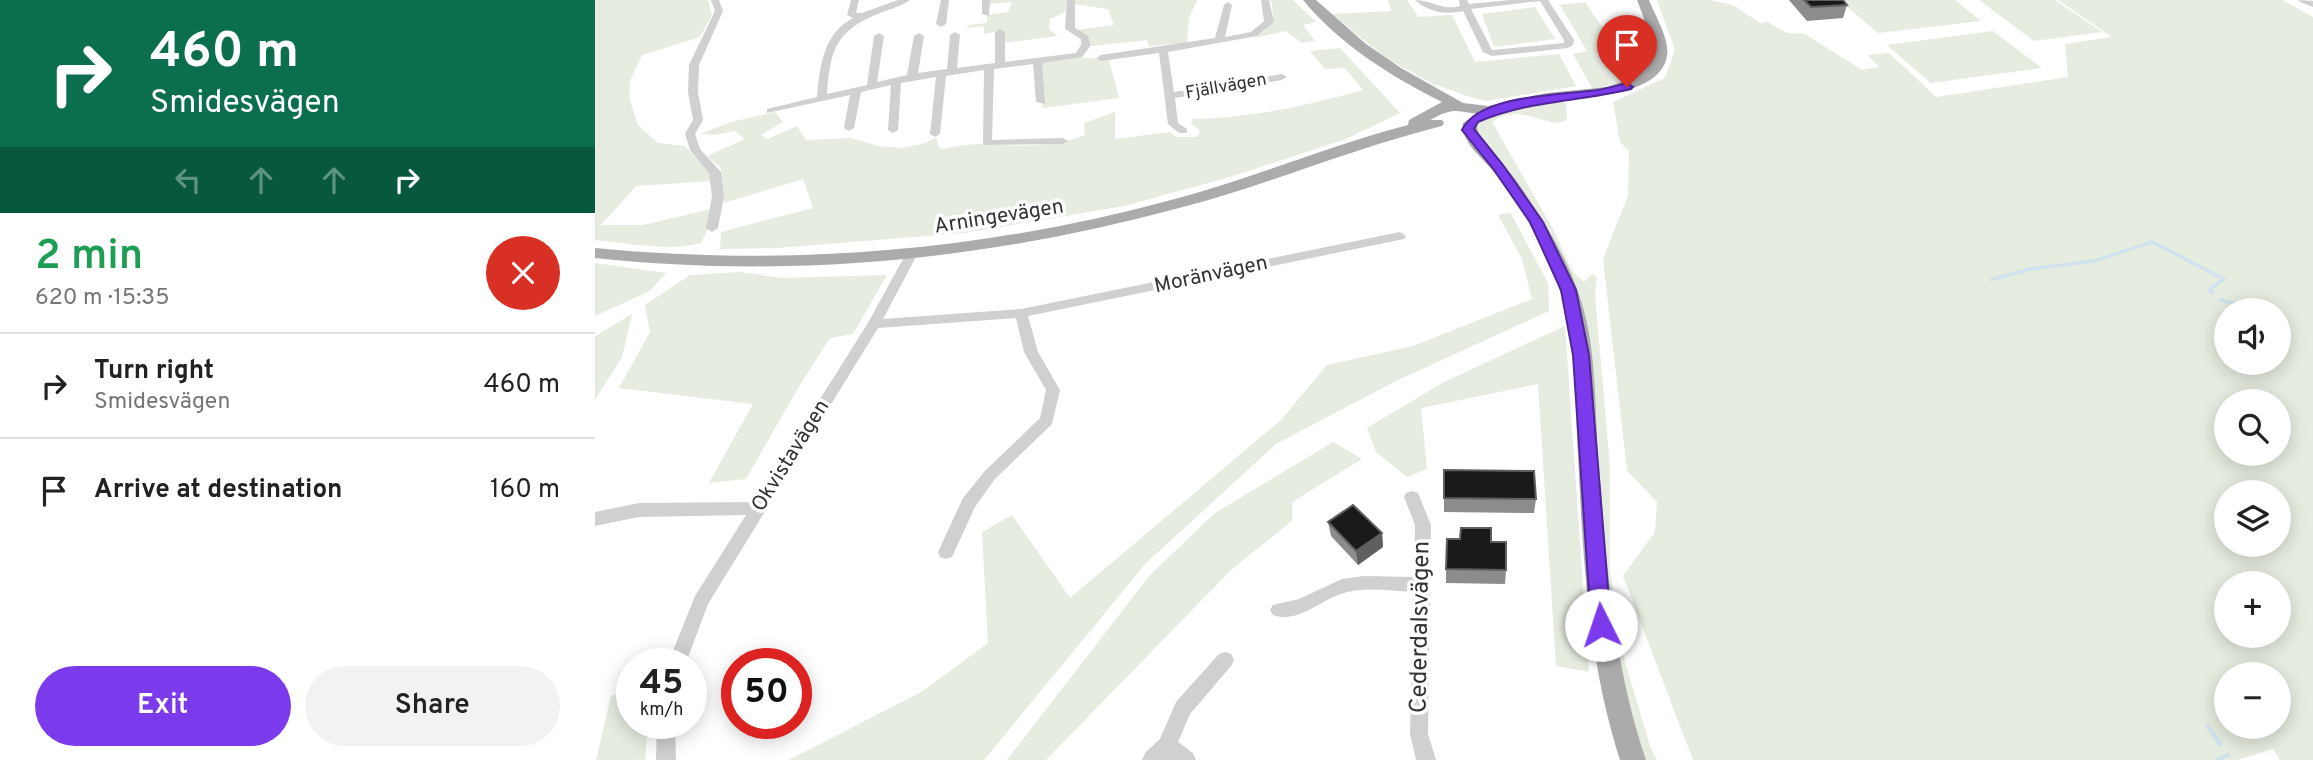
<!DOCTYPE html>
<html lang="en">
<head>
<meta charset="utf-8">
<style>
	body { margin:0; font-family:Overpass,sans-serif; background:#f2f2f2; color:#222; height:100vh; display:flex; flex-direction:column; font-size:26px; white-space:nowrap }
	* { box-sizing:border-box; margin:0 }
	p { font-size:23px; color:#767676 }
	.icon { flex:none; width:38px; height:38px; fill:none; stroke:currentColor; stroke-width:2; stroke-linecap:round; stroke-linejoin:round }
	.map { position:relative; flex:1; overflow:hidden }
	.side { display:flex; flex-direction:column; background:#fff; width:595px }
	.side>* { flex:none }
	.banner { background:#0b6e4f; color:#fff; overflow:hidden }
	.controls { position:absolute; left:1619px; top:298px; display:grid; gap:14px }
	.controls a { display:grid; place-items:center; width:77px; height:77px; border-radius:50%; background:#fff; box-shadow:0 4px 18px #0003; font-size:35px }
	.speed { position:absolute; left:21px; top:648px; display:flex; gap:14px; font-size:35px; font-weight:700; text-align:center }
	.speed>* { display:grid; place-content:center; width:91px; height:91px; border-radius:50%; background:#fff; box-shadow:0 4px 18px #0003; line-height:1 }
	.speed small { font-size:18px; font-weight:400 }
	.speed .limit { border:10px solid #d22; background:#fff; color:#111 }
	.pin { position:absolute; display:grid; place-items:center; width:60px; height:60px; color:#fff; margin:-72px -30px; border-radius:50% 50% 50% 0; rotate:-45deg; box-shadow:0 0 7px #0007 }
	.pin .icon { rotate:45deg }
	.me { position:absolute; width:77px; margin:-38px; rotate:356deg; stroke-linejoin:round; filter:drop-shadow(0 0 5px #0008) }
	.turn { display:flex; align-items:center; gap:24px; height:147px; padding:0 35px; font-size:32px }
	.turn .icon { width:91px; height:91px; stroke-width:2.5 }
	.turn b { display:block; font-size:49px; line-height:60px }
	.lanes { display:flex; align-items:center; height:66px; padding:0 35px; background:#0003; justify-content:center; gap:35px; direction:ltr }
	.lanes .off { opacity:.35 }
	.round { display:grid; place-items:center; flex:none; width:74px; height:74px; border-radius:37px; background:#f2f2f2 }
	.head { display:flex; align-items:center; justify-content:space-between; height:119px; padding:0 35px }
	h1 { font-size:42px; font-weight:600; line-height:52px; color:#1e9e55 }
	.button { display:flex; gap:14px; margin-top:auto; padding:14px 35px }
	.button a { flex:1; height:80px; border-radius:42px; background:#7c3aed; color:#fff; font-size:28px; font-weight:600; line-height:80px; text-align:center }
	.button a+a { background:#f2f2f2; color:#222 }
	ul { padding:0; list-style:none }
	li { display:flex; align-items:center; gap:21px; height:105px; padding:0 35px; border-top:2px solid #e0e0e0 }
	li div { flex:1 }
	li b { display:block; font-size:26px }
	li em { font-style:normal }
	main { display:flex; flex:1; min-height:0 }
	.map>svg:first-child { display:block }
	.green { fill:#e6ecdf; fill-rule:evenodd }
	.lines { fill:none; stroke-linecap:round; stroke-linejoin:round }
	.stream-far1 { stroke:#cfe2ee; stroke-width:3.5 }
	.stream { stroke:#cfe2ee; stroke-width:4.5 }
	.minor { fill:#d0d0d0; fill-rule:evenodd }
	.major { fill:#ababab; fill-rule:evenodd }
	.wall { fill:#8c8c8c }
	.shaded-wall { fill:#5f5f5f }
	.building { fill:#1a1a1a; stroke:#5f5f5f; stroke-width:2 }
	.route { fill:#7c3aed; stroke:#51269a; stroke-width:2 }
	.labels { text-anchor:middle; dominant-baseline:central; stroke-width:7; stroke-linejoin:round; paint-order:stroke }
	.far-street-label { font-size:18px; fill:#333; stroke:#fff }
	.street-label { font-size:21px; fill:#333; stroke:#fff }
	.near-street-label { font-size:24px; fill:#333; stroke:#fff }
</style>
</head>
<body>
<main>
<section class="side">
<div class="banner">
<div class="turn"><svg class="icon" aria-label="right" viewBox="0 0 24 24"><path d="M7 20v-9h11M14 6l5 5-5 5"/></svg><div><b>460 m</b>Smidesvägen</div></div>
<div class="lanes"><svg class="icon off" aria-label="left" viewBox="0 0 24 24"><path d="M17 20v-9H6M10 6l-5 5 5 5"/></svg><svg class="icon off" aria-label="ahead" viewBox="0 0 24 24"><path d="M12 20V5M6 11l6-6 6 6"/></svg><svg class="icon off" aria-label="ahead" viewBox="0 0 24 24"><path d="M12 20V5M6 11l6-6 6 6"/></svg><svg class="icon" aria-label="right" viewBox="0 0 24 24"><path d="M7 20v-9h11M14 6l5 5-5 5"/></svg></div>
</div>
<div class="head"><div><h1>2 min</h1><p>620 m · 15:35</p></div><a class="round" style="background:#d93025;color:#fff"><svg class="icon" aria-label="close" viewBox="0 0 24 24"><path d="M6 6l12 12M18 6L6 18"/></svg></a></div>
<ul>
<li><svg class="icon" aria-label="right" viewBox="0 0 24 24"><path d="M7 20v-9h11M14 6l5 5-5 5"/></svg><div><b>Turn right</b><p>Smidesvägen</p></div><em>460 m</em></li>
<li><svg class="icon" aria-label="arrive" viewBox="0 0 24 24"><path d="M6 21V4h12l-3 4 3 4H6"/></svg><div><b>Arrive at destination</b></div><em>160 m</em></li>
</ul>
<div class="button"><a>Exit</a><a>Share</a></div>
</section>
<div class="map">
<svg width="1718" height="760" viewBox="0 0 1718 760">
	<rect width="100%" height="100%" fill="#fff"/>
	<!-- green -->
	<path class="green" d="M0 0H113L117 15 105 37 47 55 35 81 34 97 43 125 63 143 90 146 115 173 116 181 41 186 6 225H48L116 209 113 229 106 243C72 252 35 243 0 240Z
		M393 0H473L470 12 455 19 454 29 463 36 408 43V30L389 34V26L372 28 373 25 392 23V15L413 12 417 2 393 4Z
		M481 0H602L594 18 592 43 554 46 552 40 496 46 495 40 481 30 519 25 513 9 478 4Z
		M676 0H698L721 22 708 25 720 41 707 43 691 31 659 38C676 28 681 19 676 0Z
		M793 0H812L823 17 857 15 880 62 964 54 981 86 891 101 872 96 838 84 791 58 737 14 796 11Z
		M1062 0H1115L1138 5 1165 23 1173 22 1192 33 1210 34 1267 70 1284 67 1273 55 1294 53 1341 97 1473 77 1470 44 1517 37 1463 0H1687L1718 17V760H1685L1678 749 1642 760H1098L1028 576 1060 532 1062 502 1032 471 1008 259 1033 196 1034 151 1025 142 1018 102 1070 78 1080 50ZM1631 310H1684V362H1631ZM1631 401H1684V453H1631ZM1631 492H1684V544H1631ZM1631 583H1684V635H1631ZM1631 674H1684V726H1631Z
		M1244 0H1360L1386 21 1283 33Z
		M1384 0H1460L1507 32 1439 41Z
		M990 2 1016 40 1041 38 1044 29 1052 30 1054 54 1050 67 1024 83 998 90 978 54 992 51 965 5Z
		M940 7 960 39 899 47 887 14Z
		M1398 31 1447 68 1336 83 1292 45Z
		M745 48 805 113 751 139 635 177 529 206 369 233 182 248 125 249 126 232 218 208 208 179 129 203 126 168 112 156 150 139 140 131 119 135 105 134 136 122 180 112 188 122 166 135 172 139 202 126 211 140 256 138 283 146 305 148 328 144 341 138 345 149C358 147 372 144 385 144 420 146 456 149 490 135L489 123 520 112V139L575 132 581 137H602L605 131 596 123 597 119C655 118 712 106 768 90L750 68 730 69 715 51Z
		M483 57 514 60 524 98 448 108 445 63Z
		M957 101 971 103 972 119C957 133 926 100 897 122L958 229 978 272 989 282 997 274 1002 277 1000 295 1015 468V571L1030 662 1056 749 1062 760H1050L1016 647 988 332 953 229 917 174 879 135 880 125C897 108 934 104 957 101Z
		M915 212 953 283 954 311 801 381 681 444 551 563 389 760H194L328 691 393 643 387 532 417 515 475 598 686 420 732 365 818 346 937 299 927 259 903 215Z
		M0 263 71 273 55 291 0 316Z
		M145 272 187 278 292 275 258 334 235 338 206 383 151 479 114 483 158 404 24 388 55 332 50 305 95 275Z
		M37 314 27 357 0 400V336Z
		M970 326 994 672 961 666 943 384 826 408 832 469 812 477 781 452 772 428 849 382Z
		M738 442 767 459 697 502V521L637 569 451 760H412L555 575 620 513Z
		M37 689V723H53L50 760H1L16 696Z"/>
	<g class="lines">
		<!-- stream-far1 -->
		<path class="stream-far1" d="M1396 280 1435 269 1499 261 1557 242 1629 279 1614 290 1618 293
			M1625 300 1650 306"/>
		<!-- stream -->
		<path class="stream" d="M1613 727 1625 744
			M1622 760 1633 755"/>
		<!-- minor -->
		<path class="minor" d="M116 0H124L128 11 104 65 103 92 108 120 100 134 105 149 126 172 129 197 123 228 117 232 111 228 117 197 114 173 95 150 90 134 98 120 93 92 94 65 120 11Z
			M256 0H264L261 13H267L303 0H315C307 6 295 9 285 13 241 30 235 50 232 94L272 85 279 36 284 33 289 36 282 82 312 75 319 36 324 33 329 36 323 73 352 69 355 35 360 32 365 35 362 68 400 63V32L405 29 410 32V62L481 53 486 45V39L470 29 472 0H480V28L493 36 496 45 487 57 447 63 450 104 441 102 438 64 399 69 397 140 468 138 473 141 468 144 388 145 389 70 351 76 345 134 340 137 335 134 341 77 306 83 303 130 298 133 293 130 296 85 266 92 259 128 254 131 249 128 255 95 172 113V109L222 97C225 66 228 34 258 18L252 15Z
			M346 0H354L351 24 346 27 341 24Z
			M387 0H395L394 16 387 14Z
			M666 0H674L679 22 662 36 573 52 579 92 687 74 692 77 687 80 580 98 583 123 592 129V133H584L573 124 564 53 506 61 501 58 506 55 620 38 629 5 633 2 637 5 630 37 656 32 669 21Z
			M820 0C836 0 848 11 865 6L864 0H872L874 4 915 0H953L979 40 978 45 973 48 897 56 888 52 868 11C850 15 833 12 820 0ZM945 1 969 40V43L897 50 876 9Z
			M1704 0 1718 1V7L1705 2Z
			M805 232 811 236 809 239 433 316 443 352 465 390 457 424 399 480 380 507 357 557 351 559 345 557 343 552 368 498 389 472 445 418 451 390 429 352 421 318 283 328 113 604 91 663H73L100 596 151 515 44 517 0 526V512L44 503 160 502 273 323 313 250 317 249 323 253 288 319 426 309Z
			M817 491 823 493 836 525 833 734 841 760H821L815 734 818 592C795 591 768 586 746 594 724 601 702 624 678 615L675 610 678 605 704 599 747 579 769 576 819 577 820 525 809 497 811 493Z
			M630 652 636 654 639 660 636 666 595 714 583 742 598 753 601 760H547L550 753 565 739 581 702 624 654Z
			M62 723H80L81 760H61Z"/>
		<!-- major -->
		<path class="major" d="M708 0H721L771 44 806 68 868 103 893 106 952 93 1012 87 1042 76 1058 57 1059 45 1042 0H1054C1060 16 1075 39 1072 56 1064 100 981 95 949 102 931 105 910 114 891 114 863 114 863 104 835 120H847L849 123 847 126C758 148 673 185 584 208 391 260 199 279 0 258V248C194 267 388 251 576 200 656 179 733 146 813 125L814 120 847 102C797 77 744 44 708 0Z
			M875 119 880 120C883 126 882 133 886 140 896 154 910 165 921 180 948 219 977 264 989 311 1001 356 1000 406 1003 453 1011 558 1017 660 1051 760H1025C993 660 988 559 983 455 980 407 983 354 970 307 957 260 929 209 898 171 886 156 867 144 868 123Z"/>
	</g>
	<!-- wall -->
	<path class="wall" d="M1194 0H1248L1252 5 1248 18 1212 21Z
		M849 470 941 499 939 513 849 512Z
		M733 522 787 533 788 547 763 565 736 536Z
		M865 539 896 542 911 570 910 584 851 583V569Z"/>
	<!-- shaded-wall -->
	<path class="shaded-wall" d="M787 533 788 547 763 565 761 551Z"/>
	<!-- building -->
	<path class="building" d="M1209 0H1248L1252 5 1216 7Z
		M849 470 939 471 941 499 849 498Z
		M758 505 787 533 761 551 733 522Z
		M866 528H896V542H911V570L851 569 852 539H865Z"/>
	<!-- route -->
	<path class="route" d="M1032 83 1038 87 1036 89C983 102 934 100 883 122L879 129 908 165 948 222 981 290 994 355 1016 625 1013 632 1006 634 999 632 996 625 978 355 966 290 935 222 899 170 867 130C883 96 961 95 994 91 1007 90 1020 86 1032 83Z"/>
	<g class="labels">
		<!-- far-street labels -->
		<g class="far-street-label">
			<text transform="translate(631 87) rotate(-10)">Fjällvägen</text>
		</g>
		<!-- street labels -->
		<g class="street-label">
			<text transform="translate(404 217) rotate(-9)">Arningevägen</text>
			<text transform="translate(616 275) rotate(-12)">Moränvägen</text>
			<text transform="translate(196 456) rotate(-58)">Okvistavägen</text>
		</g>
		<!-- near-street labels -->
		<g class="near-street-label">
			<text transform="translate(826 627) rotate(-89)">Cederdalsvägen</text>
		</g>
	</g>
</svg>
<div class="controls">
<a><svg class="icon" aria-label="sound" viewBox="0 0 24 24"><path d="M4 9h4l5-4v14l-5-4H4zM17 9q2 3 0 6"/></svg></a>
<a><svg class="icon" aria-label="search" viewBox="0 0 24 24"><circle cx="10" cy="10" r="6"/><path d="M15 15l6 6"/></svg></a>
<a><svg class="icon" aria-label="layers" viewBox="0 0 24 24"><path d="M12 4l9 5-9 5-9-5zM3 14l9 5 9-5"/></svg></a>
<a>+</a>
<a>−</a>
</div>
<div class="speed"><div>45<small>km/h</small></div><div class="limit">50</div></div>
<div class="pin" style="left:1032px;top:87px;background:#d93025"><svg class="icon" aria-label="arrive" viewBox="0 0 24 24"><path d="M6 21V4h12l-3 4 3 4H6"/></svg></div>
<svg class="me" style="left:1006px;top:625px" viewBox="-20 -20 40 40"><circle r="19" fill="#fff"/><path d="M0-13L10 11 0 6-10 11z" fill="#7c3aed"/></svg>
</div>
</main>
</body>
</html>
